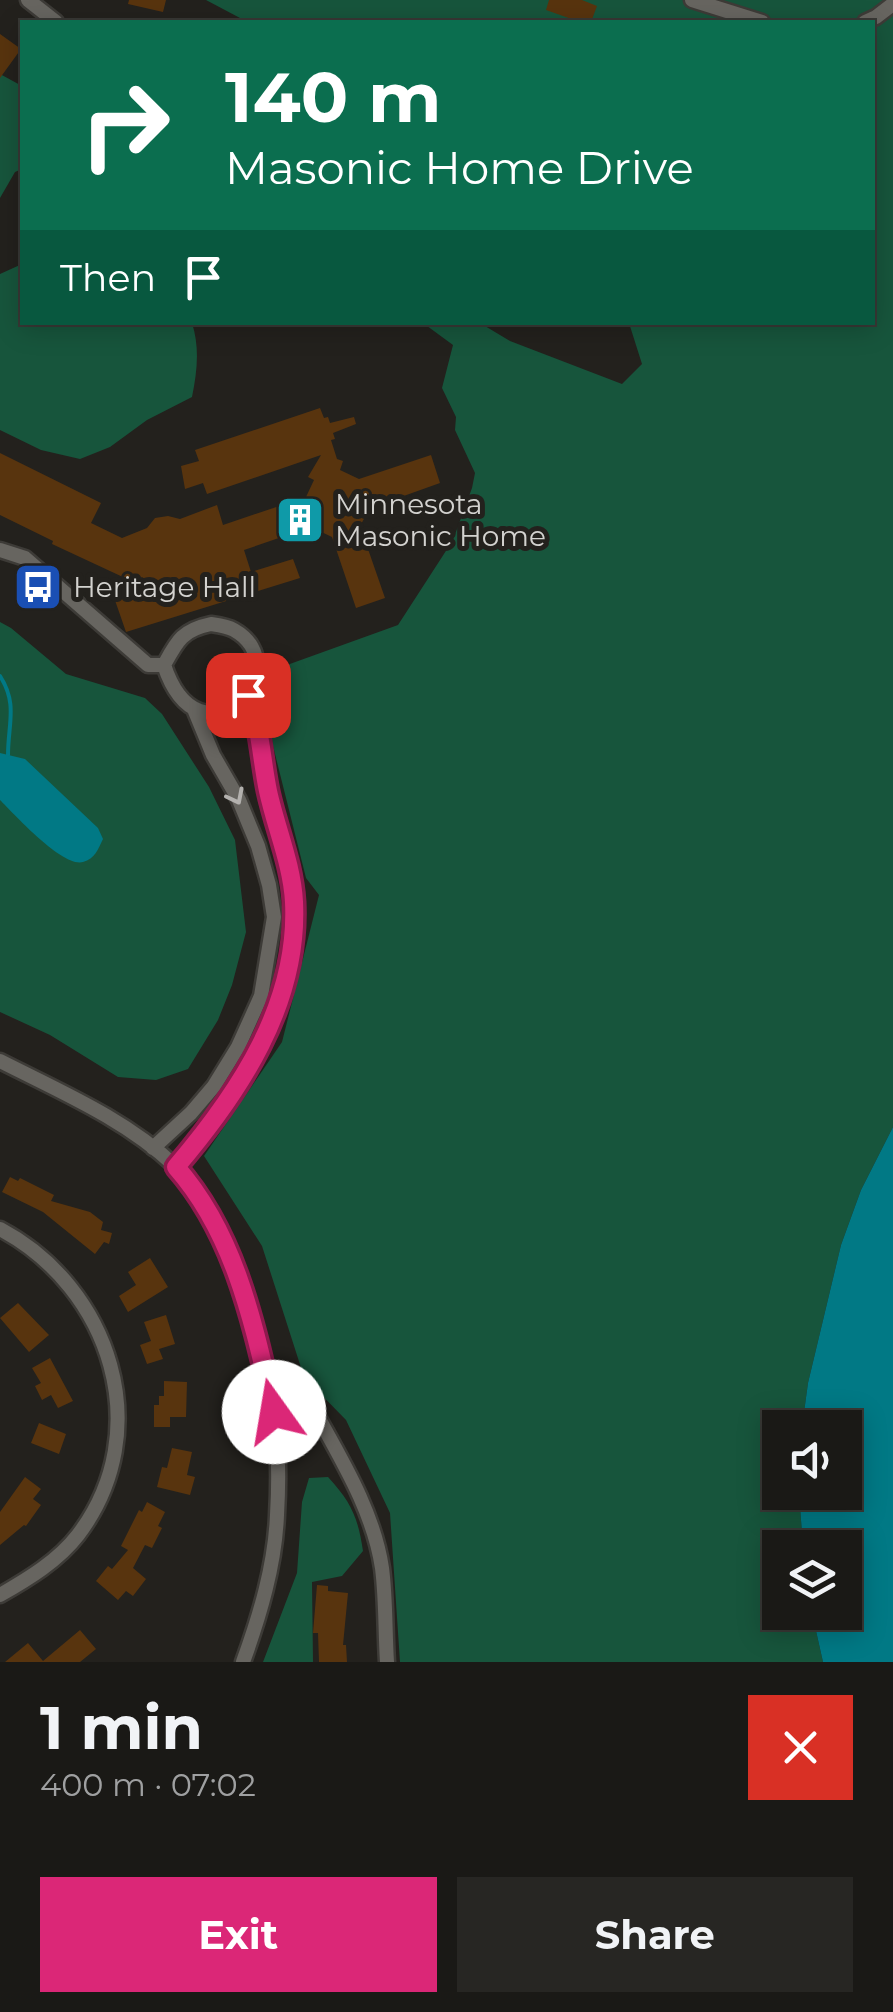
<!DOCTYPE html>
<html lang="en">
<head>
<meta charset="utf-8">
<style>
	body { margin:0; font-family:Montserrat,sans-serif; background:#272623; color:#f1f3f6; height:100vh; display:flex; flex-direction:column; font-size:38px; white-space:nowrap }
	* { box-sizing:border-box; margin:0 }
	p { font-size:32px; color:#9fa0a1 }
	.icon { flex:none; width:55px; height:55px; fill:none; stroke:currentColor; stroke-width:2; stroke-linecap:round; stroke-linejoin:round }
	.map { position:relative; height:1662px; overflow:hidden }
	.details { display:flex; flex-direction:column; background:#1a1916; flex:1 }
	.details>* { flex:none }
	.guide { position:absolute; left:20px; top:20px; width:855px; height:305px; border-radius:0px; box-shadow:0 5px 25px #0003,0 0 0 2px #383835; background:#0b6e4f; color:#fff; overflow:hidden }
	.fabs { position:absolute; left:762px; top:1410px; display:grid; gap:20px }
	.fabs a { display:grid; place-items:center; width:100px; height:100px; border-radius:0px; background:#1a1916; box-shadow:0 5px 25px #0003,0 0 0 2px #383835; font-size:50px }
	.pin { position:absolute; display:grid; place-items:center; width:85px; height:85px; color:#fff; margin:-42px; border-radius:20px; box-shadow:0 5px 15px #0006 }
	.me { position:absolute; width:110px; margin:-55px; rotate:347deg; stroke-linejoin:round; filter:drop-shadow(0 0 8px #0008) }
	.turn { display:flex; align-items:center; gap:35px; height:210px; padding:0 40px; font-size:45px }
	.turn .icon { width:130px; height:130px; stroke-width:2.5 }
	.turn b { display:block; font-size:70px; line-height:85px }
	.then { display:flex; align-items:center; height:95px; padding:0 40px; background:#0003; gap:20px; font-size:38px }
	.round { display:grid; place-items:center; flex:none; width:105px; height:105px; border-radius:0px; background:#272623 }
	.headline { display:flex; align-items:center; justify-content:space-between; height:170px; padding:0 40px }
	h1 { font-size:60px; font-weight:700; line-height:75px }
	.cta { display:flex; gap:20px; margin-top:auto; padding:20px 40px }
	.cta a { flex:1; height:115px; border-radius:0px; background:#db2777; color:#fff; font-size:40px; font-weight:700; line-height:115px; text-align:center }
	.cta a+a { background:#272623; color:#f1f3f6 }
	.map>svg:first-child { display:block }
	.green { fill:#17553c }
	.water { fill:#017985 }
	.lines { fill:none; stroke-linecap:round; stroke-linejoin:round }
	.stream { stroke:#017985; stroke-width:4 }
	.building { fill:#58340e }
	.minor-casing { stroke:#3d3b37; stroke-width:19 }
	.minor { stroke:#676560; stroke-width:14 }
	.oneway { stroke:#b3b1ae }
	.route-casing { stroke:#8e194d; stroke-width:25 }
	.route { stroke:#db2777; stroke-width:18 }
	.labels { text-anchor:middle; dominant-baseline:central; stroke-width:10; stroke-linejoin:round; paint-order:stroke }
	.poi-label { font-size:28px; fill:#d3d2cf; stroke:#23211d; text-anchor:start }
</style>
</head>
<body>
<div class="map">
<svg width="893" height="1662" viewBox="0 0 893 1662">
	<rect width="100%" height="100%" fill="#23211d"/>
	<!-- green -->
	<path class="green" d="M206 0H893V1127L861 1190 841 1245 808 1383 802 1427 780 1428V1492L799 1493 803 1547 780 1548V1612L812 1613 823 1662H400L390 1513 346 1420 304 1377 262 1246 204 1156 282 1042 319 895 306 878 273 746 266 702 269 681 287 665 398 625 453 540 472 488 475 473 455 430 456 417 442 388 453 345 423 323H480L510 341 622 384 642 364 629 323 872 322V22H259L240 18Z
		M0 74 22 86V169L15 172 0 198Z
		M22 264V322L192 323C200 348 197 372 192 397L147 420 110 447 80 459 41 450 0 430V274Z
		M0 622 11 628 66 674 145 698 162 714 209 787 235 840 246 932 232 985 218 1020 188 1069 156 1080 118 1077 50 1035 0 1012Z
		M328 1477C351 1502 358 1517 363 1551L342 1576 312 1582 313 1662H263L297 1573 302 1502 309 1478Z"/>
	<!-- water -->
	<path class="water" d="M0 753 25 759 98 828 103 839C98 849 95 859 83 862 63 868 14 814 0 800Z
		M893 1127V1662H823L812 1613 845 1612V1548L803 1547 799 1493 845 1492V1428L802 1427 808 1383 841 1245 861 1190Z"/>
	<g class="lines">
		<!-- stream -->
		<path class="stream" d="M0 676C18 704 8 724 8 755"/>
	</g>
	<!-- building -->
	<path class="building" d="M129 0H166L163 12 128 4Z
		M549 0H582L597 6 591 22H580L546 10Z
		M0 34 21 49 0 78Z
		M320 408 324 418 328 417 330 423 354 417 356 424 333 433 335 439 331 440 337 459 343 461 340 470 359 479 431 455 440 483 370 508 360 526 385 598 356 608 332 537 311 527 244 550 251 572 293 559 300 578 126 632 109 583 125 578 52 544 53 541 0 515V453L101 503 91 523 122 538 147 528 155 518 168 516 180 519 217 505 223 525 306 497 314 480 308 477 321 455 207 494 203 483 185 489 181 466 199 461 195 450Z
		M10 1177 18 1181 20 1178 54 1195 51 1201 90 1212 103 1222 101 1230 112 1233 109 1244 104 1242 95 1254 43 1212 2 1192Z
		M150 1258 168 1287 128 1312 119 1296 136 1285 128 1272Z
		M18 1303 49 1335 29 1352 0 1318Z
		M166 1315 175 1344 159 1349 163 1359 147 1364 140 1345 151 1341 144 1322Z
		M50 1358 73 1401 58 1408 51 1395 42 1400 35 1386 41 1383 32 1368Z
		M164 1381 187 1382 186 1417H170V1427H154V1405H159V1396H164Z
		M39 1423 66 1434 59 1454 31 1443Z
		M172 1448 192 1452 187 1475 195 1477 190 1495 157 1487 162 1467 167 1468Z
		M25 1477 41 1489 33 1499 41 1505 26 1526 24 1525 0 1545V1512Z
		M147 1502 165 1512 158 1526 162 1528 152 1548 145 1545 133 1568 146 1579 133 1596 126 1591 118 1600 96 1581 108 1566 112 1569 128 1550 121 1546 139 1510 142 1512Z
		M317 1585 328 1586V1591L348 1593 343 1645H346L347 1662H319L318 1633H313Z
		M80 1630 96 1649 80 1662H5L28 1643 43 1661Z"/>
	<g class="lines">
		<!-- minor casing -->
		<g class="minor-casing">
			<path id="minor" d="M28 0 56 22
				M692 0 762 22
				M865 22 876 17 893 4
				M0 550 25 558 148 665H164
				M211 624C218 625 227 626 234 630 301 668 200 774 164 665 177 641 182 630 211 624Z
				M0 1061C61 1092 125 1119 175 1166 228 1217 260 1338 273 1409 279 1443 279 1481 277 1515 275 1565 260 1615 243 1662
				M153 1148 191 1113 214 1086 238 1047 261 996 274 917 269 885 258 846 239 800 213 755 194 709
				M175 1167C239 1093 300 1004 294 902 292 864 276 828 268 791 261 757 261 728 247 695
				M0 1229C111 1288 157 1431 78 1535 58 1561 28 1579 0 1595
				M274 1411H310L318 1417C344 1464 374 1514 382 1568 386 1599 385 1631 387 1662"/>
		</g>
		<!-- minor -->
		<use href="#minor" class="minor"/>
	</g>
	<!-- one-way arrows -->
	<defs><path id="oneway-chevron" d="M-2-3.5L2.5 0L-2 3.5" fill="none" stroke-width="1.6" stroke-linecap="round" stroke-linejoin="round" transform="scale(2.5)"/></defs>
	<use class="oneway" href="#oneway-chevron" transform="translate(236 797) rotate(63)"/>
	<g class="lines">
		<!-- route casing -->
		<g class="route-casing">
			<path id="route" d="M248 695C261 728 261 757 268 791 276 828 292 864 294 902 299 1004 239 1093 176 1167 236 1235 254 1326 274 1412"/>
		</g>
		<!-- route -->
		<use href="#route" class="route"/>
	</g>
	<!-- icons -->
	<defs>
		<g id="building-square" transform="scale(2.5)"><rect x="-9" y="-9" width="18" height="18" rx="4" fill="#0f9aa8" stroke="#23211d"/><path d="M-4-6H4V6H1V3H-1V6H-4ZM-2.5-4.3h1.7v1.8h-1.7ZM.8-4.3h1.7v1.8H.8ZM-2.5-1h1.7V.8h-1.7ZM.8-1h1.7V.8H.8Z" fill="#fff"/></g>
		<g id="bus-square" transform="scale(2.5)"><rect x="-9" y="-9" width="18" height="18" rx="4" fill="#1a4fb4" stroke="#23211d"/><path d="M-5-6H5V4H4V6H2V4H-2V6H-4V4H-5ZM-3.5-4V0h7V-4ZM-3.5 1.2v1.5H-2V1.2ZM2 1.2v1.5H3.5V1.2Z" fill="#fff"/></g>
	</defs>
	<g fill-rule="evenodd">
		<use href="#building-square" x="300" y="520"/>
		<use href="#bus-square" x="38" y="587"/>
	</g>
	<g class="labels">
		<!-- poi labels -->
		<g class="poi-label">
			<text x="335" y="504">Minnesota<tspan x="335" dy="32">Masonic Home</tspan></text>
			<text x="73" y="587">Heritage Hall</text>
		</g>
	</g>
</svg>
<div class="fabs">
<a><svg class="icon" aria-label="sound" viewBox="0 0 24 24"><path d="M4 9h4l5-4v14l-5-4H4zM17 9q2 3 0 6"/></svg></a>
<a><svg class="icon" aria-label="layers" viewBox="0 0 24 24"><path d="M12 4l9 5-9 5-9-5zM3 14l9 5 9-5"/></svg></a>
</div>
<div class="pin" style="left:248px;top:695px;background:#d93025"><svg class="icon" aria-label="arrive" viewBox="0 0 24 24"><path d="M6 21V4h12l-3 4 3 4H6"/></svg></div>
<svg class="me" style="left:274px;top:1412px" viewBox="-20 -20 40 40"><circle r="19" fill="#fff"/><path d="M0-13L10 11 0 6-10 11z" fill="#db2777"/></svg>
<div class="guide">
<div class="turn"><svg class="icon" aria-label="right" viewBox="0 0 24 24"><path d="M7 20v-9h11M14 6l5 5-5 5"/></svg><div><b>140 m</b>Masonic Home Drive</div></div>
<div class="then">Then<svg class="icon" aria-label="arrive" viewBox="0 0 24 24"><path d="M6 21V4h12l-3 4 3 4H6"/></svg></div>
</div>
</div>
<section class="details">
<div class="headline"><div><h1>1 min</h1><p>400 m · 07:02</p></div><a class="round" style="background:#d93025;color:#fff"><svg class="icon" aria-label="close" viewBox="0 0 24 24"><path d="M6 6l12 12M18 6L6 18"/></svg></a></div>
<div class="cta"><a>Exit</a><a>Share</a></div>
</section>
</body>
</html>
